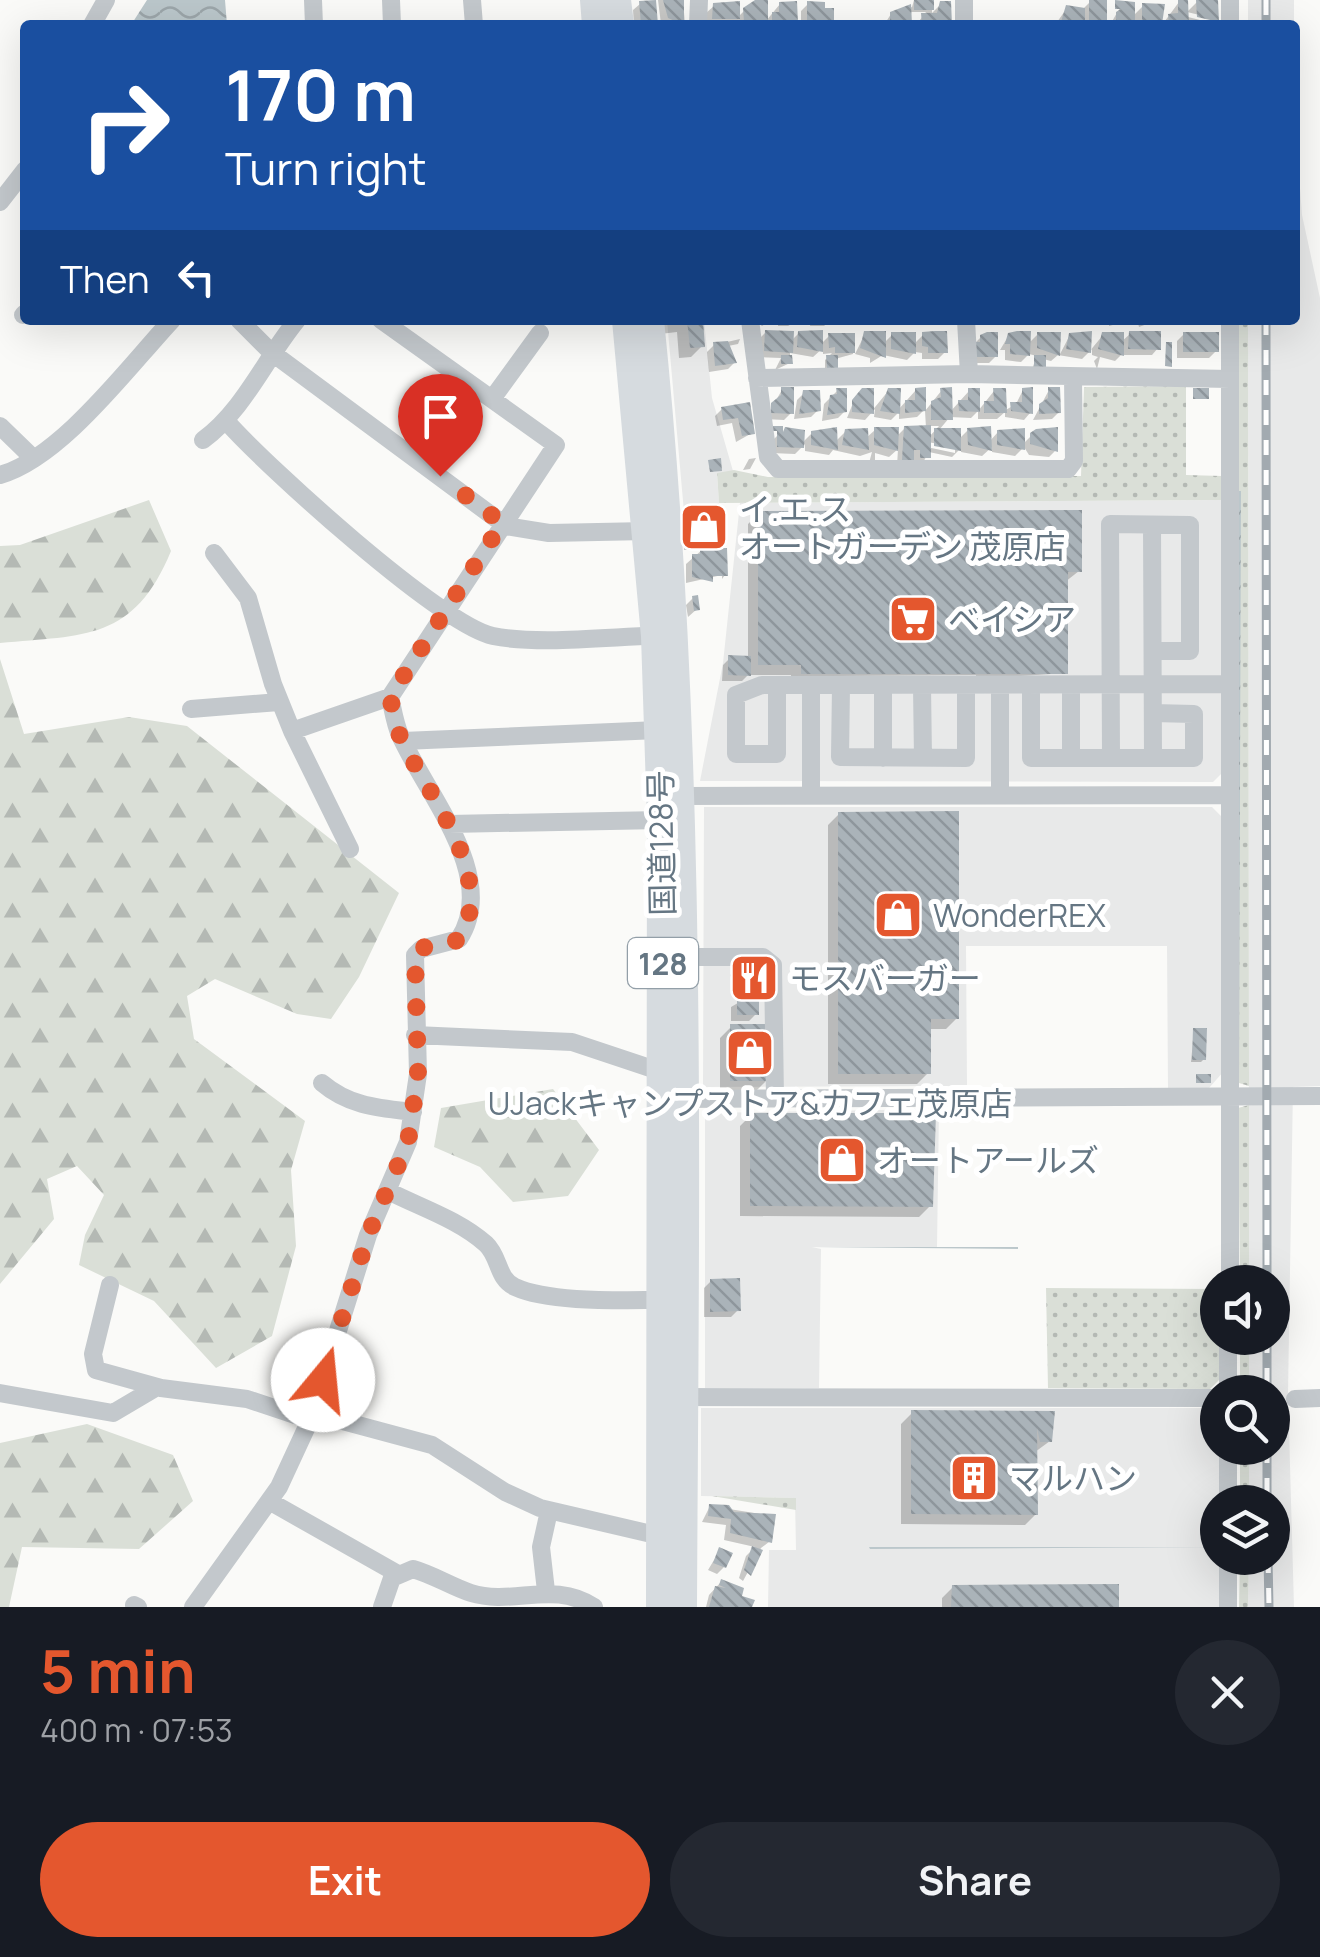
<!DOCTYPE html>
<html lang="en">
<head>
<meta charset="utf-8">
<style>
	body { margin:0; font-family:Manrope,"Noto Sans JP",sans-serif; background:#242831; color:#f1f3f6; height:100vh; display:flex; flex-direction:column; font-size:38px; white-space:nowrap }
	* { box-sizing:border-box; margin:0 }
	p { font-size:32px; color:#9ea1a6 }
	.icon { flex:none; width:55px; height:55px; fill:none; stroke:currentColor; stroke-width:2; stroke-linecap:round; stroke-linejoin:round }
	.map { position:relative; height:1607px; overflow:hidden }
	.side { display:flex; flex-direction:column; background:#171b24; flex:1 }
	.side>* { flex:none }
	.hud { position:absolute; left:20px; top:20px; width:1280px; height:305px; border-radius:10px; box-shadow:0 10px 40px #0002; background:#1a4fa0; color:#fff; overflow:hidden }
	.fabs { position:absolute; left:1200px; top:1265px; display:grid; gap:20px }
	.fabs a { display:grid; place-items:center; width:90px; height:90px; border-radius:50%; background:#171b24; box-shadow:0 10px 40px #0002; font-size:50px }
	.pin { position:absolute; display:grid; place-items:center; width:85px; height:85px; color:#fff; margin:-102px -42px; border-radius:50% 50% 50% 0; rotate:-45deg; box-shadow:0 0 10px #0007 }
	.pin .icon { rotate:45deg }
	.me { position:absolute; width:110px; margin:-55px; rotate:17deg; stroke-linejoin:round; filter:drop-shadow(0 0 8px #0008) }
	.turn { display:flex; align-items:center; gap:35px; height:210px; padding:0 40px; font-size:45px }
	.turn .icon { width:130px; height:130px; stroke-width:2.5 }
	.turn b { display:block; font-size:70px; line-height:85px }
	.then { display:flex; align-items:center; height:95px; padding:0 40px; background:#0003; gap:20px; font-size:38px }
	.round { display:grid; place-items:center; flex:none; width:105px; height:105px; border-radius:52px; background:#242831 }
	.summary { display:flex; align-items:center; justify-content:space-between; height:170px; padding:0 40px }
	h1 { font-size:60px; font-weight:700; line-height:75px; color:#e4572e }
	.action { display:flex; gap:20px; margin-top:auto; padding:20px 40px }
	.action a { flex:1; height:115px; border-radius:60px; background:#e4572e; color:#fff; font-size:40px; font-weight:700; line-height:115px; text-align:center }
	.action a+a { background:#242831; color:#f1f3f6 }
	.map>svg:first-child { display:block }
	.built { fill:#e8e9e9 }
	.grass { fill:url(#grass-dots) }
	.forest { fill:url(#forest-firs) }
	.water { fill:url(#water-waves) }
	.shadow { fill:#0003; fill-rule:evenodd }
	.building { fill:url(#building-back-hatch) }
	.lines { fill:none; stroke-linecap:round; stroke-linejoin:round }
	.minor { stroke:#c3c8cc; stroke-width:18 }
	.highway { stroke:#d6dbdf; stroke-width:28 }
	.rail-casing { stroke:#a2aab0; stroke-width:9 }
	.rail { stroke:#fff; stroke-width:5; stroke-dasharray:15; stroke-linecap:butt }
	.route { stroke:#e4572e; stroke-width:18; stroke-dasharray:0 32.4 }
	.labels { text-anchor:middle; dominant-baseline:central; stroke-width:10; stroke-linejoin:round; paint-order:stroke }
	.shield { fill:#fff; stroke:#939fa8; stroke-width:2.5 }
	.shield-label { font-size:30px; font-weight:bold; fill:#657683 }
	.poi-label { font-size:32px; fill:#657683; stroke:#fff; text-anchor:start }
	.street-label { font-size:32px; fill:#657683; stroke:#fff }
</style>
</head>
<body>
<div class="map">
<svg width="1320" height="1607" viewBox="0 0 1320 1607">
	<defs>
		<pattern id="grass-dots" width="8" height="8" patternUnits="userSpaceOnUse" patternTransform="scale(2.5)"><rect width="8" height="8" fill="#dadfd7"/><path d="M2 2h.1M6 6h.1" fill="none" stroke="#b4b9b4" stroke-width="1.8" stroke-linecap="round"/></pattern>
		<pattern id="forest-firs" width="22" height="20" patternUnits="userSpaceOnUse" patternTransform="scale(2.5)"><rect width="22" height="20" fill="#dadfd7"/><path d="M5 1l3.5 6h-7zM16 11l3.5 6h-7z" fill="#b4b9b4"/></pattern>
		<pattern id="water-waves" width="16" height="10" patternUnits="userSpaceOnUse" patternTransform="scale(2.5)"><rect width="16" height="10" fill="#bbc7cb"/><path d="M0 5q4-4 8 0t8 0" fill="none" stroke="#9ca6aa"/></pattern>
		<pattern id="building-back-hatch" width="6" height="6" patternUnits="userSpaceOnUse" patternTransform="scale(2.5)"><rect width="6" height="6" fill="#aab3b9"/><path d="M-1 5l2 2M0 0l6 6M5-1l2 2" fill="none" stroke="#8e969c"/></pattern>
	</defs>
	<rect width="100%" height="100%" fill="#fafaf8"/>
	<!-- built -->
	<path class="built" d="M1248 0H1294V25H1248Z
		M1295 121 1302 215 1320 298V1086L1293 1087 1288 1394 1294 1607H1248L1249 1558H1272V1502H1249V1448H1272V1392H1249V1338H1272V1282H1249L1248 320H1295Z
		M667 320H704L712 398 733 471 717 474 722 544 687 546Z
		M1222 500 1223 772 1213 782 700 781 723 663 740 503Z
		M704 807H1212L1223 818 1224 1071 1209 1088H1168L1167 946H966L967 1086 703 1087Z
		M939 1109 937 1247H812L821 1249 819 1388H705V1113Z
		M701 1408H1210L1217 1415 1220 1448 1219 1607H768L769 1550H796L795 1498 701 1496Z"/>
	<!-- grass -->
	<path class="grass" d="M1237 320H1248L1249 1086 1239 1083Z
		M1186 386V475L1222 476V500L719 503 717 473 734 470 768 477 1081 476 1084 387Z
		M1249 1105V1282H1240L1238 1108Z
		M1046 1288 1217 1289 1220 1379 1210 1389 1048 1388Z
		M1240 1338H1249V1392H1240Z
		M1240 1448H1249V1502H1240Z
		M712 1496 796 1498V1510Z
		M1240 1558H1249L1248 1607H1239Z"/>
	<!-- forest -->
	<path class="forest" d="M149 500 171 551C134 641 85 635 0 643V546L20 545Z
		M0 659 24 734 129 717 187 726 399 893 359 977 331 1019 297 1014 215 979 187 996 194 1039 305 1121 291 1170 296 1246 272 1336 216 1368 154 1301 79 1265 85 1235 104 1195 77 1166 47 1179 54 1219 0 1284Z
		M553 1089 599 1150 568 1196 513 1202 480 1167 434 1147 441 1108Z
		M87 1424 173 1455 193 1501 139 1549 22 1547 9 1607H0V1443Z"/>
	<!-- water -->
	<path class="water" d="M147 0H225L227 25H131Z
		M1239 491H1241L1239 1083Z
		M812 1247H1018V1249Z
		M869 1547H1217L870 1549Z"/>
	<!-- shadow -->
	<path class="shadow" d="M658 0H683L685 25 661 24Z
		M914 0H932V13L941 4 950 25H916L926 12H909L907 25H884L891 14 912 7Z
		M1090 2 1104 25H1083V20L1079 25H1055L1067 8 1082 10Z
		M1179 2 1184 16 1212 23V18L1187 12 1197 2 1216 21 1212 25H1162Z
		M640 4 656 25H634L633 10Z
		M780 4 795 22 766 25V21Z
		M808 4 832 24 801 25V11Z
		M1122 4 1133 16 1143 6 1160 23 1136 25V20L1131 25H1110Z
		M750 5 766 19 760 25H705L706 13 714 6 738 17Z
		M658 320H700L702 346 691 357 679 358 677 332 660 334Z
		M755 320H772L762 326Z
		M778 320H799L788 326H778Z
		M811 320H831L824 326H810Z
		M1027 320H1050L1045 325 1026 324Z
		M1056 320H1077L1057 324Z
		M1087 320H1107L1101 325Z
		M1109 320H1132L1109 326Z
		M1137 320H1158L1139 327Z
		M1163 320H1186L1181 325Z
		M1193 320H1211L1191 324Z
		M766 332 791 341 799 333 820 345 829 336 853 335V354L835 359 825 370V360L832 353 823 354V348L813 357 790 353V363L775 370 781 358 758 357 759 339Z
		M865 334 884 343 892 335 914 344 923 335 945 352 938 359H922V353L915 352 907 360 883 355 870 363V358L855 354Z
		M1038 334 1060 354 1070 335 1089 352 1103 335 1121 342 1130 334 1158 348 1152 355H1121L1115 361 1100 357 1097 369 1094 361 1098 357 1092 355V349L1082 359 1058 355 1051 361 1043 359 1032 369 1037 356 1029 354 1021 362 1005 360V350H1000L1009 335 1028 344Z
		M1184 334 1216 351 1209 358H1177V341Z
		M981 337 996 356 989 363H967V351Z
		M740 339 738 344 728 346 734 363 728 369 709 372 707 352 714 345Z
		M782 390 791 413 784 420 765 419Z
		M889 390 898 410 916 390 924 410 917 417 899 419V412L891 420 874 417 875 409 865 420 847 418 855 398 871 412Z
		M942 390 950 412 969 391 978 411 994 391 1004 411 1016 404 1023 390 1030 413 1024 420 1005 417V412L997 419H978V411L971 418 950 417 939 430 959 439 968 430 989 442 998 432 1022 445 1032 435 1055 451 1049 457 1029 455 1024 447 1015 456 992 452V447L982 456 961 452V448L952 457 929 452 922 464H914V457L905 466H897L898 449 889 457 875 453V460L869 463 872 452 860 456 833 450 829 455 805 451V444L795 454 771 453V442L778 435 802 443 812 433 835 442 846 431 866 438 875 430 896 437 905 428H926L925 411ZM929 426H939L929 437ZM922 441 955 447V453L922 446Z
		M1049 390 1059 412 1052 419 1033 420Z
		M837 391 845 411 838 418 822 421 824 404Z
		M804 393 818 410 811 417 794 419 797 400Z
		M747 405 752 433 736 442 732 423 717 426 715 416 722 409Z
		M756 458 750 469 743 470 749 459Z
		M759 513 1079 571 1065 582V673L1021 676 1012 684H976V675L840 676 832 684H791V675H748L742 681H722L723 665 730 658H748V524Z
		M690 514 717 541 708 550 725 575 722 579V575L686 583V564L703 549 684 550 683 521Z
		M693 598 697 609 688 617 686 605Z
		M839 814 957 1018 946 1029H928V1073L917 1084H828V825Z
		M764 967 765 993 758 999 756 1014 749 1021H731V1007L743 1000 730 975 736 969 749 972Z
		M731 1027 767 1080 756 1091H720V1038Z
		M1194 1031 1204 1059 1201 1062H1191Z
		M751 1115 930 1206 919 1217 740 1216V1126Z
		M711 1281 738 1310 731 1317H704V1288Z
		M912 1413 1052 1414 1050 1441 1035 1452 1036 1514 1025 1525 901 1524V1424Z
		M710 1506 773 1516 769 1542 761 1548 743 1581 739 1578 746 1556 755 1547 724 1540 726 1525 702 1522Z
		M720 1550 724 1567 717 1574 708 1570Z
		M721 1582 739 1597 750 1607H706L709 1595Z
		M953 1587 1117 1607H942V1598Z"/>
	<!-- building -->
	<path class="building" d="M656 0 658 25H641L639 1Z
		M663 0H684V25L668 18Z
		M755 0H768V20L744 22 743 8Z
		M914 0H934V10H914Z
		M1089 0H1107V25H1089Z
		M1115 0 1135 2V25L1116 24V12L1121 9H1115Z
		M1178 0H1188L1189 25H1169L1168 14 1178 13Z
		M1196 0H1218L1219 22 1197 17Z
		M740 1V19H712L713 3Z
		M797 1 798 23 772 25V12H779V2Z
		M807 1 825 2V8H834V25L807 24Z
		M940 1H951L952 25H922L921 13H937Z
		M1142 3 1165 4 1162 24H1142Z
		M911 4 912 24 890 25V12Z
		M1066 5 1085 8V22H1061Z
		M687 320H703L705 347 690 348Z
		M765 330 794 331 793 353 764 351Z
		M823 330V352L797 347 798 331Z
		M864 331H886V358L860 348Z
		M935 331H947L948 353H928V347L922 346V332Z
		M1017 331H1031L1030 356 1010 354V344H1005L1008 333Z
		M1092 331 1091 353 1066 349 1069 333Z
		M1129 331H1161V350L1128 349Z
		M891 332H916V354L891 349Z
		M987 332H998V357H973V342H980V335Z
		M1037 332H1061L1060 356 1037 348Z
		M1102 332H1124V356L1098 349Z
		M1183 332H1219V352H1183Z
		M828 333H855V353H835V347L829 348Z
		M728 341 737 363 715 366 713 342Z
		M1166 342H1172V367L1165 366Z
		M781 355H792L793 364H781Z
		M826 355H838V368L827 369Z
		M1034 355H1046V367H1034Z
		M781 387H794V414L771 413V403L781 395Z
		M926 387V411L905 413V400H915V388Z
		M952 387 953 420H931V401L941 397 940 388Z
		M1033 387V414L1011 411 1010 402H1022V388Z
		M1048 387H1060L1061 413 1039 414V404L1048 398Z
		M836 388H847V412L827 415 830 395 837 394Z
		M862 388H874V414L852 412V400Z
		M888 388H901L900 414 880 411Z
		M968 388H980V412L959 411 958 400H968Z
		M993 388H1006L1007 413H984V401H994Z
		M1193 388H1209V399H1193Z
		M803 390H820L821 411 799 414Z
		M750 402 755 434 742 436 738 418 723 420 721 407Z
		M931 425V458H920V450H914V460H902L904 426Z
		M772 426H783V432L785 427 805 430 804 448 777 447V431H772Z
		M991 426 992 451 968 445 967 428Z
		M837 427 838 450 811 445V431Z
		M874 427H899L898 451 874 445Z
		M1058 427V452L1030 444V433L1036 429Z
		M868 428 869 450 842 445 845 429Z
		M934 428H961V451L934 446Z
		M1025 428V450L997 445V430Z
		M721 458 722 471 710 472 708 460Z
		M717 510 719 542 691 544 688 512Z
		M1082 510V572H1068V674H801V665H758V511Z
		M700 548H727L728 576H713V582L692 577V554H700Z
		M698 595 700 610 694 611 692 596Z
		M728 655 751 656V676L728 675Z
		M959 811V1019H931V1074H838V812Z
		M766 964 768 993 748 991 735 966 753 970V965Z
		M737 998H759V1015H737Z
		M730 1024H770V1081H730Z
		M1193 1028H1207L1206 1060H1192Z
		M1196 1074H1211V1083H1196Z
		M750 1113H936L933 1207 750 1206Z
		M740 1278 741 1311 710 1312V1279Z
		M911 1410 1055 1411 1052 1442H1040L1037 1428 1038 1515 911 1514Z
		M709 1504 729 1505 734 1512 776 1514 772 1543 730 1533 731 1519 708 1516Z
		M752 1546 763 1550 751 1576 744 1570Z
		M719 1547 733 1553 726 1568 713 1563Z
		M721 1579 744 1588 742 1596 755 1600 752 1607H709L715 1586 726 1588 719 1585Z
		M1119 1584V1607H951L952 1585Z"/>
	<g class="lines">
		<!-- minor -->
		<path class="minor" d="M313 0 314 25
			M391 0 392 25
			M472 0 474 25
			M92 25 106 0
			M698 25 699 0
			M964 25V0
			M1230 25V0
			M0 202 25 170
			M23 315 25 313
			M239 320 271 352 506 526 549 533 647 531
			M750 320 768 457 778 469H1068L1074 461 1073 378
			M966 320 969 374
			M1230 320V1282
			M757 378 969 374 1230 379
			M492 399 540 333
			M227 422C267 467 441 625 493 636 536 645 615 637 661 635
			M0 426 33 458
			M203 440C244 410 265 359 297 320
			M0 475C61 458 129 366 172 320
			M1152 525 1153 758
			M214 553 248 598 273 684 292 731 390 697
			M1031 685V758H1194V714L1153 713
			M1071 685V758
			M777 686V754H736V695L762 685 1230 684
			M841 686 840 757 966 758V686
			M922 686 923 758
			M191 709 279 702
			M292 731 350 849
			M403 741 658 730
			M883 758V686
			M1111 758 1110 524 1190 525V651H1153
			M811 795V686
			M1000 795V685
			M683 796 1230 795
			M449 824 661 820
			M686 957H763L773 965 775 1098
			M415 1035 572 1042 650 1068 670 1069
			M322 1083C349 1106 378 1108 413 1112
			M676 1099 1320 1096
			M390 1192C422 1208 459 1220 486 1244 500 1257 497 1279 515 1287 550 1303 622 1300 661 1300
			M110 1285 93 1354 96 1370 161 1388 247 1399 310 1420
			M1228 1392V1338
			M0 1393 113 1413 157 1387
			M677 1397 1218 1398
			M1295 1399 1320 1398
			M313 1413 432 1445 505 1492 540 1508 660 1536
			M1228 1448V1502
			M269 1501 398 1574
			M1228 1558V1607
			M546 1591 541 1547 549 1511
			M134 1605 138 1607
			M193 1607 279 1487 310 1420 368 1235 408 1142 418 1074 415 955 421 949 459 939C500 876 424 791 400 735 395 724 393 710 390 697L556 445 381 320
			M382 1607 392 1578 413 1569C434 1575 452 1587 471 1593 513 1606 554 1580 594 1607"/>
		<!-- highway -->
		<path class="highway" d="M594 0 596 25
			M617 0 620 25
			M626 320 655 636 661 820 660 1607
			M650 320C694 748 685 1177 683 1607"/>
		<!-- rail casing -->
		<g class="rail-casing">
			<path id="rail" d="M1266 0V25
				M1266 320 1267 1282
				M1267 1338V1392
				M1267 1448V1502
				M1268 1558 1269 1607"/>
		</g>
		<!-- rail -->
		<use href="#rail" class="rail"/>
	</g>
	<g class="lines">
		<!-- route -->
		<path class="route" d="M323 1380 368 1235 408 1142 418 1074 415 954 421 948 459 940C499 876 425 792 400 736 395 724 393 710 390 697L502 523 440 476"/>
	</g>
	<!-- icons -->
	<defs>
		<g id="shop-square" transform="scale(2.5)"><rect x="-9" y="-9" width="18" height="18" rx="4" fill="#e4572e" stroke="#fff"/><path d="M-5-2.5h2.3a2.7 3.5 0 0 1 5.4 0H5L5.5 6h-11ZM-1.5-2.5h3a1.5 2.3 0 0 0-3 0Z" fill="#fff"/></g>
		<g id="supermarket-square" transform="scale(2.5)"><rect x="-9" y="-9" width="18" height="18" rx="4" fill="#e4572e" stroke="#fff"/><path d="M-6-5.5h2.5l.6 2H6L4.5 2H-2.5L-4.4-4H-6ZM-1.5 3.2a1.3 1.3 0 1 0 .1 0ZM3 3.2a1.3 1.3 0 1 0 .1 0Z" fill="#fff"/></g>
		<g id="restaurant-square" transform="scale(2.5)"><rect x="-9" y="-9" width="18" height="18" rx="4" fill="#e4572e" stroke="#fff"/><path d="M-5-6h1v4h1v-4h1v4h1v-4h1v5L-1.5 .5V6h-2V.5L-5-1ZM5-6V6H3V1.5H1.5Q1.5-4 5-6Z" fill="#fff"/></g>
		<g id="building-square" transform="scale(2.5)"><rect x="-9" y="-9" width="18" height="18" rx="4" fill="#e4572e" stroke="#fff"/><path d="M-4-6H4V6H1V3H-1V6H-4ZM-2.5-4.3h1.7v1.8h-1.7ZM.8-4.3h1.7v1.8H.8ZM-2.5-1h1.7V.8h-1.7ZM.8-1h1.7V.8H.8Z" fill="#fff"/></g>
	</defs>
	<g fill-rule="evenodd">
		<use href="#shop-square" x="704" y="527"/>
		<use href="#supermarket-square" x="913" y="619"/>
		<use href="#shop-square" x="898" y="915"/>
		<use href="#restaurant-square" x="754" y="978"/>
		<use href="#shop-square" x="750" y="1053"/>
		<use href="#shop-square" x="842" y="1160"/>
		<use href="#building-square" x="974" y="1478"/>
	</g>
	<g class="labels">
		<!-- shield labels -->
		<rect class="shield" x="628" y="938" width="70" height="50" rx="8"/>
		<g class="shield-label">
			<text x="663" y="963">128</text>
		</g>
		<!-- poi labels -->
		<g class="poi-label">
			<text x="739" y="509">イ.エ.ス<tspan x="739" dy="37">オートガーデン 茂原店</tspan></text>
			<text x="948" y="619">ベイシア</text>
			<text x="933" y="915">WonderREX</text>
			<text x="789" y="978">モスバーガー</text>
			<text x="750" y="1103" text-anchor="middle">UJackキャンプストア&amp;カフェ茂原店</text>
			<text x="877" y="1160">オートアールズ</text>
			<text x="1009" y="1478">マルハン</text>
		</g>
		<!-- street labels -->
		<g class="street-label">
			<text transform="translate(661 843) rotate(-91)">国道128号</text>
		</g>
	</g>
</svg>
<div class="fabs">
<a><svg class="icon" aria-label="sound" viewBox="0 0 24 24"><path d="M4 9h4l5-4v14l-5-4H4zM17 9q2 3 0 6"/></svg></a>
<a><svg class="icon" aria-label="search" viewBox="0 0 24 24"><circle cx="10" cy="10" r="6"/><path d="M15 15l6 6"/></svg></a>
<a><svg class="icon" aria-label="layers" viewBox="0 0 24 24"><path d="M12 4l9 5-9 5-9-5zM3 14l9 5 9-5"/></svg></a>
</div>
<div class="pin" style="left:440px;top:476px;background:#d93025"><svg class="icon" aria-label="arrive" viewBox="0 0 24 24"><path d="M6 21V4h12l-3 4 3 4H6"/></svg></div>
<svg class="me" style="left:323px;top:1380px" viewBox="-20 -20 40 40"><circle r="19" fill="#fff"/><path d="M0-13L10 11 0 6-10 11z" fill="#e4572e"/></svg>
<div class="hud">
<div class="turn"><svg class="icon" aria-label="right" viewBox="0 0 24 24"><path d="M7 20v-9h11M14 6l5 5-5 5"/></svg><div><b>170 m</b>Turn right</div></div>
<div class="then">Then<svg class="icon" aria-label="left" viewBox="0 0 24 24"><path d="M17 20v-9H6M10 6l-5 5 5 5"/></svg></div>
</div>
</div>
<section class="side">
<div class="summary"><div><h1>5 min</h1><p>400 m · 07:53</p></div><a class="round"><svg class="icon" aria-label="close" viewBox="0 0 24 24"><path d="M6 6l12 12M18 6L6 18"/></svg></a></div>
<div class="action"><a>Exit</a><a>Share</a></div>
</section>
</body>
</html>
